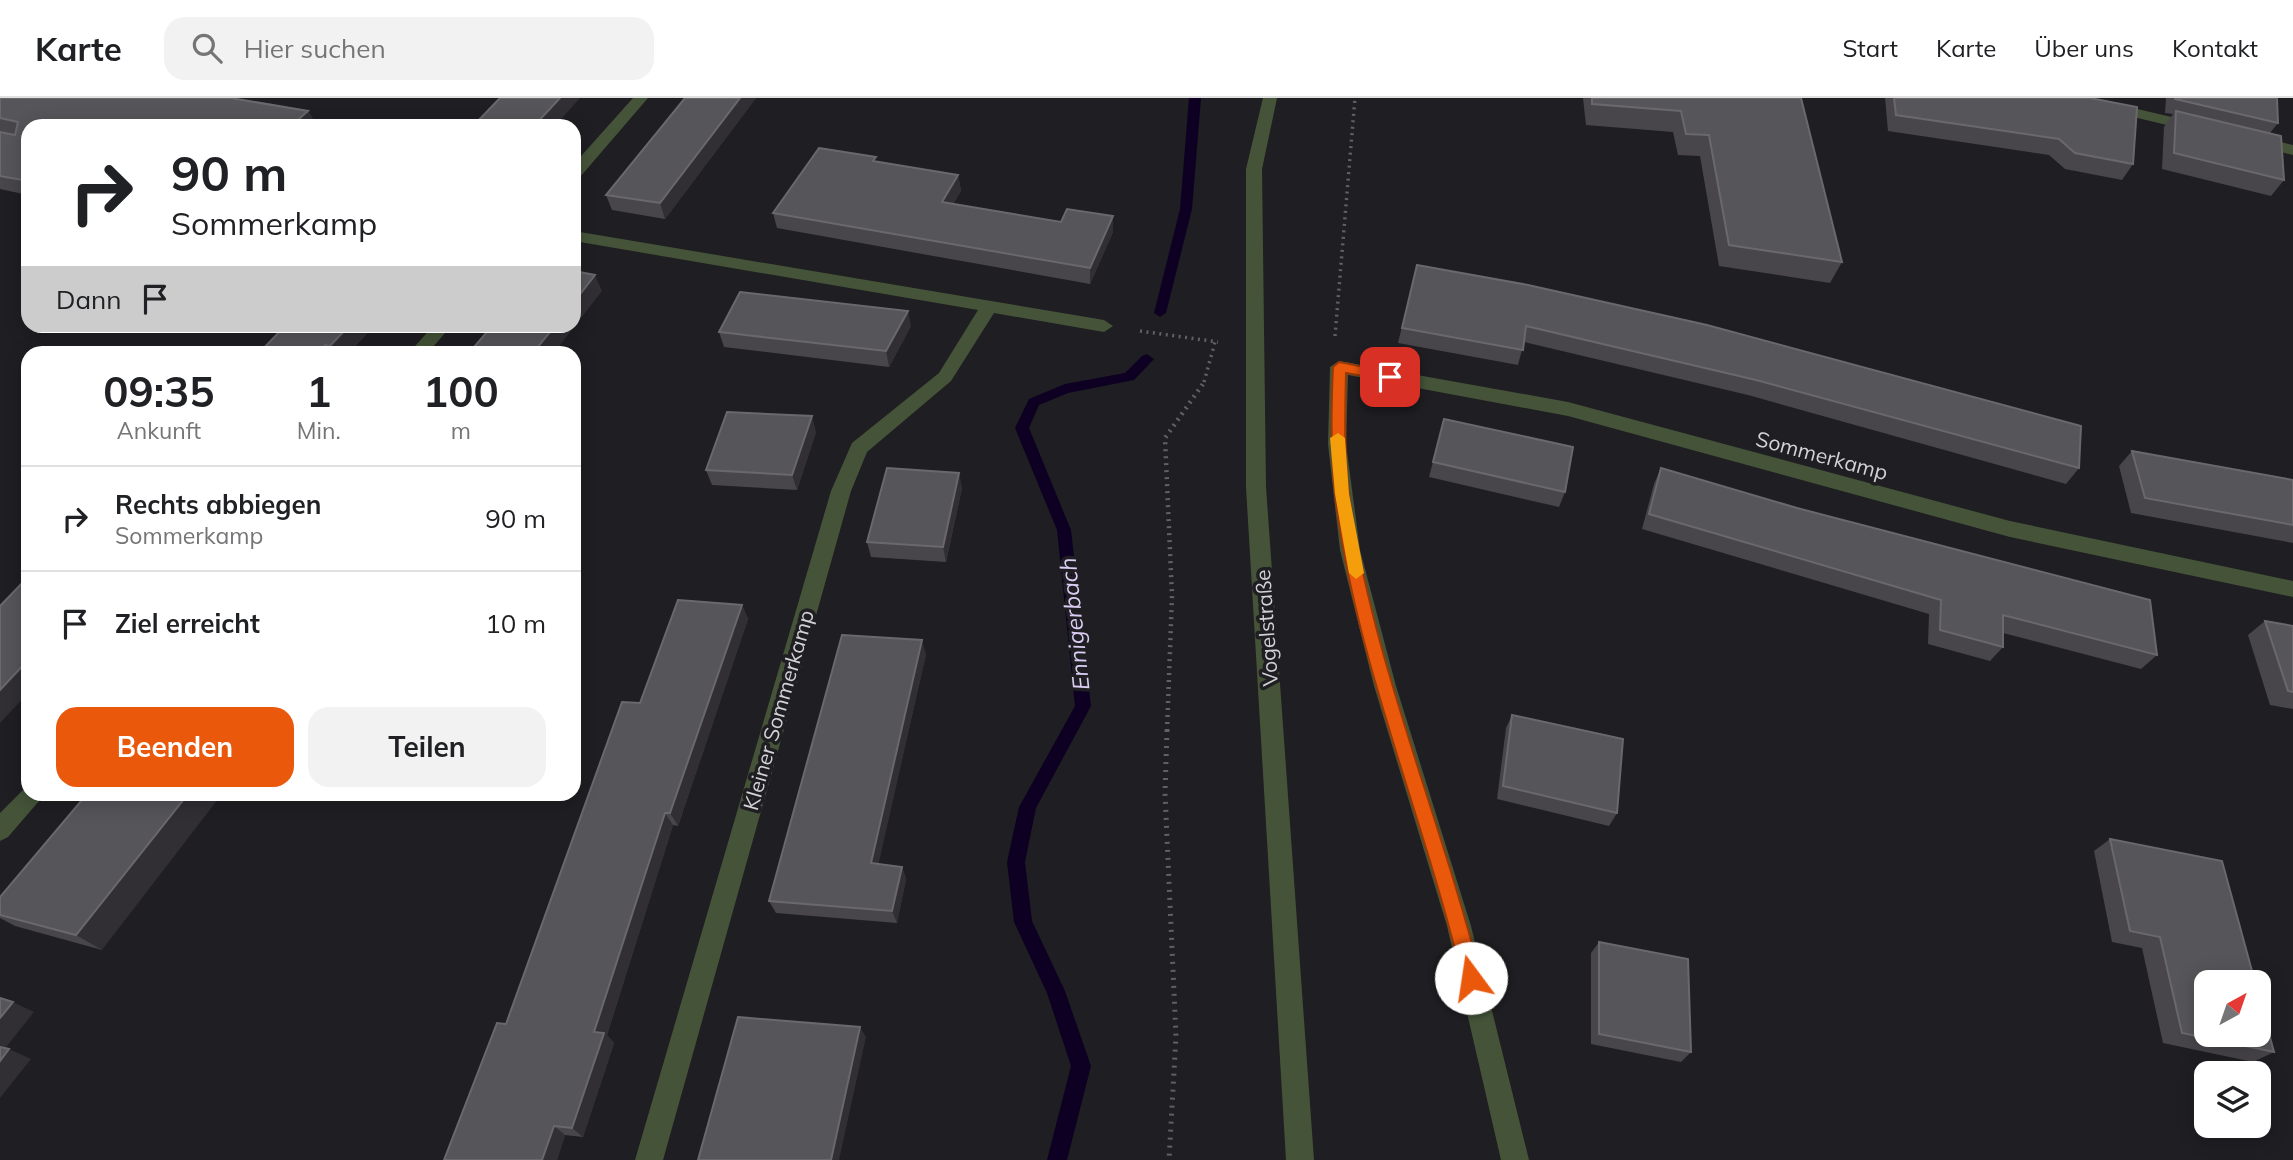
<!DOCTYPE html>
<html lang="de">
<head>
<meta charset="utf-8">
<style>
	body { margin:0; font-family:Mulish,sans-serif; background:#f2f2f2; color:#202124; height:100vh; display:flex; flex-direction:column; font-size:26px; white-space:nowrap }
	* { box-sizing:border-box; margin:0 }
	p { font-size:23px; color:#757577 }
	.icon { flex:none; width:38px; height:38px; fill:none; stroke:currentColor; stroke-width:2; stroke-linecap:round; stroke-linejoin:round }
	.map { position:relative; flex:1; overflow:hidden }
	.details { position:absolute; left:21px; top:248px; width:560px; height:455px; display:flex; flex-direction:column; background:#fff; border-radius:21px; box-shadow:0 4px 18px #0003 }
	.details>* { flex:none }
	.hud { position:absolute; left:21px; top:21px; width:560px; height:214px; border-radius:21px; box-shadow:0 4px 18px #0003; background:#fff; color:#202124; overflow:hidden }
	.needle { width:46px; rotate:40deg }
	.controls { position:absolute; left:2194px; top:872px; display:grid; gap:14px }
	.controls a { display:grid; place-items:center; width:77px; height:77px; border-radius:14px; background:#fff; box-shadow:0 4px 18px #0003; font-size:35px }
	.pin { position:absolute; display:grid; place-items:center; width:60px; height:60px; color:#fff; margin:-30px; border-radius:14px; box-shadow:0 4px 10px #0006 }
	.me { position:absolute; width:77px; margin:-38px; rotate:346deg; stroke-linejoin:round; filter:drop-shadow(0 0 5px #0008) }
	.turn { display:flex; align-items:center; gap:24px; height:147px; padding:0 35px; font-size:32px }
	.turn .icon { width:91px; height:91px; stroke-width:2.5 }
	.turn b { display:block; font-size:49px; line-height:60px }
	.then { display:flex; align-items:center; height:66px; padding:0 35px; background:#0003; gap:14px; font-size:26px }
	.eta { display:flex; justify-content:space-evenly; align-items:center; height:119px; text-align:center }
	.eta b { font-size:42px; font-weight:700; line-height:49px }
	.button { display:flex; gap:14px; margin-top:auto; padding:14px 35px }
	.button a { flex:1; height:80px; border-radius:21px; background:#ea580c; color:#fff; font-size:28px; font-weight:700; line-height:80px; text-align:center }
	.button a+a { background:#f2f2f2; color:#202124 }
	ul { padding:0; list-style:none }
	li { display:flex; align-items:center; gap:21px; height:105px; padding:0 35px; border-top:2px solid #e0e0e0 }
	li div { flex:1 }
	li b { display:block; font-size:26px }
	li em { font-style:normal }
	header { display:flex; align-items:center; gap:42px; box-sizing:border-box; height:98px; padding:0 35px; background:#fff; border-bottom:2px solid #e0e0e0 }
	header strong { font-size:33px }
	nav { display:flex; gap:38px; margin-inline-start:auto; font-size:24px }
	.search { width:490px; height:63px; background:#f2f2f2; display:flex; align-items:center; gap:18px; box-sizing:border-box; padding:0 24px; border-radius:21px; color:#757577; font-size:26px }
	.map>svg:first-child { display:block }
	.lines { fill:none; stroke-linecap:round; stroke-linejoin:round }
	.stream { fill:#0e0022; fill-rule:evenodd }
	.path-far2 { stroke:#616064; stroke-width:3.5; stroke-dasharray:2 4.5; stroke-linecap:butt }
	.path-far1 { stroke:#616064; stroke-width:4.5; stroke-dasharray:2 5; stroke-linecap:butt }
	.path { stroke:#616064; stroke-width:5; stroke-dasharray:2 6; stroke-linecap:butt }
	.minor { fill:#455439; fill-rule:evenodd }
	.wall { fill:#48464a }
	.shaded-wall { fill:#312f34 }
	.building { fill:#565559; stroke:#6a686d; stroke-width:2 }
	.route { fill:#ea580c; stroke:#983908; stroke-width:2 }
	.slow { fill:#f59e0b }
	.labels { text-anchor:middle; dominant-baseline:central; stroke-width:7; stroke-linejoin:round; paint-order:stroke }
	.street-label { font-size:21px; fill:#d3d2d5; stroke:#1f1e22 }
	.water-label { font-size:23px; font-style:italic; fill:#dccef4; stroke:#1f1e22 }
</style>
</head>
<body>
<header>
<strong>Karte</strong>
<div class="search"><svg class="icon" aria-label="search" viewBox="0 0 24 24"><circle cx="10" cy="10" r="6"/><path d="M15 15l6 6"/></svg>Hier suchen</div>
<nav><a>Start</a><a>Karte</a><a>Über uns</a><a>Kontakt</a></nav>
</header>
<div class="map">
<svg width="2293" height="1062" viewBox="0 0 2293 1062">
	<rect width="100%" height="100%" fill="#1f1e22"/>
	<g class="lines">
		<!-- stream -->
		<path class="stream" d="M1189 0H1201L1192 111 1166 215 1160 219 1154 215 1180 111Z
			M1147 256 1154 261 1134 282 1068 295 1039 307 1029 330 1071 432 1091 608 1036 710 1025 764 1032 823 1065 893 1091 968 1067 1062H1047L1071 968 1047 895 1014 824 1007 764 1019 709 1075 608 1057 432 1015 330 1029 301 1065 286 1125 275 1142 258Z"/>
		<!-- path-far2 -->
		<path class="path-far2" d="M1140 233 1218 244
			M1335 238 1355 0
			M1204 284 1215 244"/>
		<!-- path-far1 -->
		<path class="path-far1" d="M1167 633 1172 498 1165 340 1205 283"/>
		<!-- path -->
		<path class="path" d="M1167 632 1165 695 1176 938 1169 1062"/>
		<!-- minor -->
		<path class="minor" d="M633 0H648L580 79 574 81V66Z
			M1263 0H1277L1262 71 1266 389 1314 1062H1286L1246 389V71Z
			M2065 0H2091L2201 26 2204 29 2196 34 2067 3Z
			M2254 38 2293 47V57L2249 46V40Z
			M574 133 1104 222 1113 228 1104 234 994 215 951 283 867 354 851 393 663 1062H635L831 393 852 345 939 275 978 212 574 143Z
			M433 228H451L427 256H408Z
			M1339 263 1568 304 2010 423 2293 483V499L2010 439 1568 318 1348 277 1346 346 1360 452 1396 588 1471 828 1529 1062H1501L1447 828 1374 588 1340 452 1328 346 1330 269Z
			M28 687V696H42L39 703 8 739 0 743V715Z"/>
	</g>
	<!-- wall -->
	<path class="wall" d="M0 0 308 13 317 28H28V97L0 91V34L15 37 0 34Z
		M685 0H756L665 121 612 112 606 97Z
		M1583 0H1801L1842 164 1830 185 1719 168 1700 58 1678 57 1673 34 1586 27Z
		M1885 0H2090L2133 66 2122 82 2065 71 2049 57 1888 33Z
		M2166 0H2277L2278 25 2270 35 2284 82 2271 98 2162 71 2164 29 2173 16 2165 15Z
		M877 64 958 77 961 93 953 106 1061 124 1113 118V134L1090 186 777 130 773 115Z
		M1417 167 2079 370 2066 386 1748 297 1524 244 1518 267 1398 245Z
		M285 228H374L348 256H258Z
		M911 228 889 269 724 249 719 234Z
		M1444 321 1565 394 1559 409 1429 379Z
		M816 334 797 392 712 387 706 372Z
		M2132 353 2293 382V445L2131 415 2119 368Z
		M1661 370 2157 557 2141 571 2003 535V549L1990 563 1928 546 1929 516 1642 431 1654 386Z
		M962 390 946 464 871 459 867 444Z
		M742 507 748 521 678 728 673 727 607 937 614 945 583 1039 565 1037 557 1062H444L506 926 640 605Z
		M2265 523 2293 528V611L2270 607 2248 537Z
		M926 556 878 766 902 769 906 781 897 825 776 815 769 803Z
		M1512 617 1617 715 1609 728 1497 701 1506 630Z
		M87 696 102 852 15 828 0 820V799Z
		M2110 741 2274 954 2253 964 2163 945 2142 850 2112 844 2094 753Z
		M1599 844 1691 954 1681 964 1591 946V855Z"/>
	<!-- shaded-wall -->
	<path class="shaded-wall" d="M560 0H580L555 28H534Z
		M740 0H756L665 121 660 105Z
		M308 13 317 28H291Z
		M958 77 961 93 944 120 942 104Z
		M1113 118V134L1090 186V170Z
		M595 177 602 193 553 256H532L555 228H574V204Z
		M908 213 911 228 889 269 886 253Z
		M349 228H374L348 256H335L330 248Z
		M325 247 330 256H317Z
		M812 318 816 334 797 392 792 377Z
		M959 375 962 390 946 464 943 449Z
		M742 507 748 521 678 728 670 715Z
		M922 542 926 556 876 777 871 765Z
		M28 562V595L0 625V592Z
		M188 696H222L102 852 76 837Z
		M665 715 673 727 607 937 614 945 583 1039 572 1030 594 934Z
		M902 769 906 781 897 825 892 813Z
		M13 904 34 914 3 953 0 952V920Z
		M860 929 866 939 839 1062H831Z
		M9 951 31 961 0 1000V963Z
		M554 1028 565 1037 557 1062H542Z"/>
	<!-- building -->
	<path class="building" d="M0 0H231L308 13 291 28H28V83L0 78V34L15 37 18 24 0 20Z
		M500 0H560L534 28H473Z
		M685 0H740L660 105 606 97Z
		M1592 0H1801L1842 164 1729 147 1709 37 1686 36 1681 13 1592 6Z
		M1894 0H2090L2137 9 2133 66 2075 55 2059 41 1896 17Z
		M2175 0H2277L2278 25 2175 1Z
		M2176 13 2281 38 2284 82 2174 55Z
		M819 50 876 59 873 63 958 77 942 104 1061 124 1067 111 1113 118 1090 170 773 115Z
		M1417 167 1528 187 1707 227 2081 328 2079 370 1756 282 1526 228 1523 252 1402 230Z
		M574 173 595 177 574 204Z
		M740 194 908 213 886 253 719 234Z
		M285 228H349L330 248 325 247 317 256H258Z
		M492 228H555L532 256H468Z
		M727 314 812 318 792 377 706 372Z
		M1444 321 1573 349 1565 394 1433 364Z
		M2132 353 2293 382V427L2145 400Z
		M887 370 959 375 943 449 867 444Z
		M1661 370 1797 410 2150 502 2157 557 2003 517V549L1940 532 1941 502 1649 416Z
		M28 479V562L0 592V508Z
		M678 502 742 507 670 715H665L594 934 604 935 572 1030 554 1028 542 1062H444L497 925 506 926 622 604 640 605Z
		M2265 523 2293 528V594L2288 593Z
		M842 537 922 542 871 765 902 769 892 813 769 803Z
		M1512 617 1623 641 1617 715 1503 688Z
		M87 696H188L76 837 0 817V799Z
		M2110 741 2222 763 2255 884H2207V936H2259V899L2274 954 2182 935 2160 839 2130 833Z
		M1599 844 1688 861 1691 954 1599 936Z
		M0 900 13 904 0 920Z
		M738 919 860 929 831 1062H698Z
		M0 949 9 951 0 963Z"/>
	<!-- route -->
	<path class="route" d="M1339 264 1390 274 1397 279 1390 283 1346 275C1345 316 1344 357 1349 397 1372 563 1441 719 1481 880L1478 887 1471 889 1464 887 1462 880C1424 719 1355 562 1335 397 1330 354 1331 312 1333 269Z"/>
	<!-- slow -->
	<path class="slow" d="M1338 335 1345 340 1349 396 1364 475 1356 481 1349 475 1335 396 1330 340Z"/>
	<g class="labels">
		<!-- street labels -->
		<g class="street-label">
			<text transform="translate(1822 357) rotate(15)">Sommerkamp</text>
			<text transform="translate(1266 530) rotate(-94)">Vogelstraße</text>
			<text transform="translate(778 612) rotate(-74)">Kleiner Sommerkamp</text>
		</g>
		<!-- water labels -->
		<g class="water-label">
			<text transform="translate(1074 526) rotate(-96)">Ennigerbach</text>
		</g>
	</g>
</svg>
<div class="controls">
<a><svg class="needle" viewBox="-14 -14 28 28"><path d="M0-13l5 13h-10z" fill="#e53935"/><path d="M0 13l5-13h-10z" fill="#757577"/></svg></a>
<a><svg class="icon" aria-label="layers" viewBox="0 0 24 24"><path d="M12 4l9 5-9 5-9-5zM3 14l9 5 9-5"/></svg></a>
</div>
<div class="pin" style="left:1390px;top:279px;background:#d93025"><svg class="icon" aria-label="arrive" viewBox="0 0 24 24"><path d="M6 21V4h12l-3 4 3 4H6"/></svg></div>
<svg class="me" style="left:1471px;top:880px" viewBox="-20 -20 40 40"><circle r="19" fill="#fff"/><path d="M0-13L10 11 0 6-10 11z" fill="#ea580c"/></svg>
<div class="hud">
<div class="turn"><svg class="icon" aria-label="right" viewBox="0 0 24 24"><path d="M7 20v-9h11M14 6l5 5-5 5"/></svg><div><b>90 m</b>Sommerkamp</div></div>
<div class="then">Dann<svg class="icon" aria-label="arrive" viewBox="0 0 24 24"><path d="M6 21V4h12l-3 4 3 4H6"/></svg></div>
</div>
<section class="details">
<div class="eta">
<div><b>09:35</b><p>Ankunft</p></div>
<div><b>1</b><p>Min.</p></div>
<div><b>100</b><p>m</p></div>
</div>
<ul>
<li><svg class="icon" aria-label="right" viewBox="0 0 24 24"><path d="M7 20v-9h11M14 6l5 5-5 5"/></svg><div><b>Rechts abbiegen</b><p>Sommerkamp</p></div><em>90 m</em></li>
<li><svg class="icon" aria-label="arrive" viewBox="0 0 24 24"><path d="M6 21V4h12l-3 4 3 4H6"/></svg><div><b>Ziel erreicht</b></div><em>10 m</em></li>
</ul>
<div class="button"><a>Beenden</a><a>Teilen</a></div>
</section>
</div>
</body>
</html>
